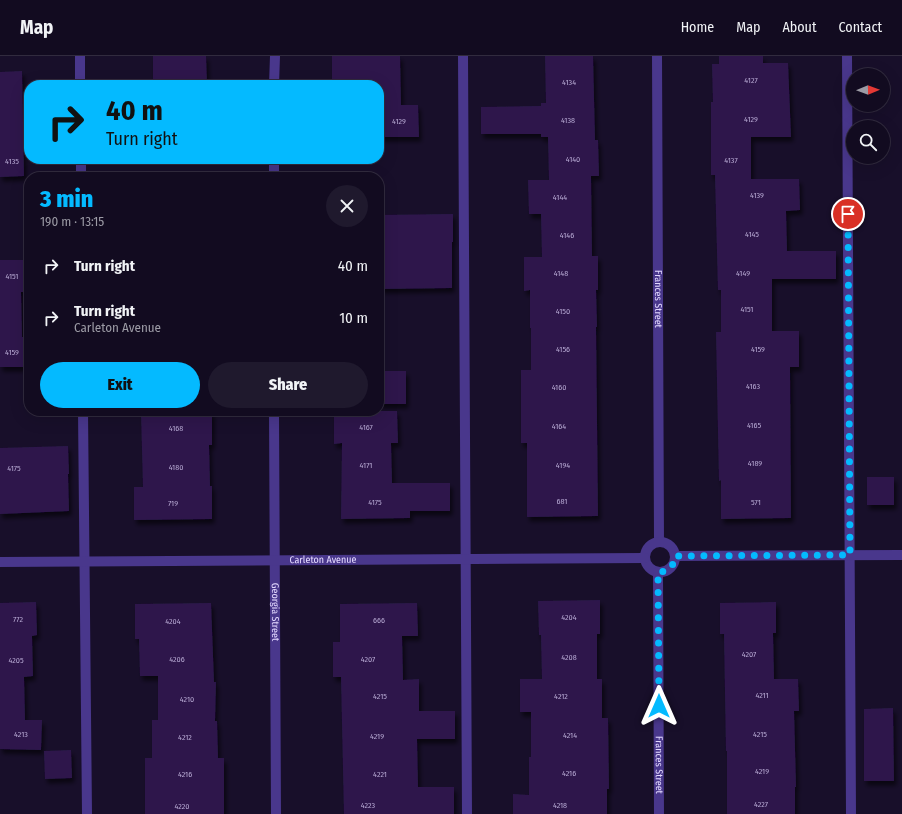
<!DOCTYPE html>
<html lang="en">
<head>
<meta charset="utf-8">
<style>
	body { margin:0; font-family:"Fira Sans Condensed",sans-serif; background:#1f192d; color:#f1f3f6; height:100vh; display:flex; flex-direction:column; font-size:15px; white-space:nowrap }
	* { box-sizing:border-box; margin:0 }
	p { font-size:13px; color:#9c9ba5 }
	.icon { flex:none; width:22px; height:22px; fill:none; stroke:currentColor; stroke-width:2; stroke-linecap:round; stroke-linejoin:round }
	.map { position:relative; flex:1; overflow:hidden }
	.sheet { position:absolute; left:24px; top:116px; width:360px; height:244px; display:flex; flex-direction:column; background:#120b20; border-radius:16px; box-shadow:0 4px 16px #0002,0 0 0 1px #312b3e }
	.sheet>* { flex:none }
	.hud { position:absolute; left:24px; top:24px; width:360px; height:84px; border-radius:16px; box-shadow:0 4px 16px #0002,0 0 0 1px #312b3e; background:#04baff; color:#111; overflow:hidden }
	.needle { width:26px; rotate:89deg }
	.fabs { position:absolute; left:846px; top:12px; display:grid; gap:8px }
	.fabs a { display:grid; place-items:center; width:44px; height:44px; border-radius:50%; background:#120b20; box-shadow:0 4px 16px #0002,0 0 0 1px #312b3e; font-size:20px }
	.pin { position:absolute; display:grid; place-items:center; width:34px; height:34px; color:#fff; margin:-17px; border:2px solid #fff; border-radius:50%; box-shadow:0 1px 4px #0007 }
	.me { position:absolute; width:44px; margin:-22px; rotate:0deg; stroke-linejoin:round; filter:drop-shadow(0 0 3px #0008) }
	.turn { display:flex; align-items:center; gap:14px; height:84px; padding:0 16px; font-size:18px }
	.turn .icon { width:52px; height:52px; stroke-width:2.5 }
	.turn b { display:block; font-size:28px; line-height:34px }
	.round { display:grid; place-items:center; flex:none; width:42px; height:42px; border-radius:21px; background:#1f192d }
	.summary { display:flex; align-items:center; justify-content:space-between; height:68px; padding:0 16px }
	h1 { font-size:24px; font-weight:800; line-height:30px; color:#04baff }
	.button { display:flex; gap:8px; margin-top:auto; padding:8px 16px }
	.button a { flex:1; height:46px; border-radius:24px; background:#04baff; color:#111; font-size:16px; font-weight:800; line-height:46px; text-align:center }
	.button a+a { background:#1f192d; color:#f1f3f6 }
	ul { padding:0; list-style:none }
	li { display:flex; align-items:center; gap:12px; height:52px; padding:0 16px }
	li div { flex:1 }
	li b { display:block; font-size:15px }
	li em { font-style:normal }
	header { display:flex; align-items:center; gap:24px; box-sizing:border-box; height:56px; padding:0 20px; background:#120b20; border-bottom:1px solid #312b3e }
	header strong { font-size:19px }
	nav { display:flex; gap:22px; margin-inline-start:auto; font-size:14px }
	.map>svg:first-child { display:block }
	.building { fill:#2d194c; filter:url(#shadow) }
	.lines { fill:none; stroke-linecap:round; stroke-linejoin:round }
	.lane { stroke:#49378c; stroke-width:10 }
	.street { stroke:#49378c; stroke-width:10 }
	.route { stroke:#04baff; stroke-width:7; stroke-dasharray:0 12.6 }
	.labels { text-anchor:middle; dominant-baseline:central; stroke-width:4; stroke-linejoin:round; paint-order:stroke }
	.number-label { font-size:8px; fill:#b6a8d2 }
	.street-label { font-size:10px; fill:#e3d8ff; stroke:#180f2a }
</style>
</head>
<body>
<header>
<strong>Map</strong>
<nav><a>Home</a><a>Map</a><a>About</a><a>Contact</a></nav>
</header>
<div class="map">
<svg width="902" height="758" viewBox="0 0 902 758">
	<defs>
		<filter id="shadow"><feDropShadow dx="2.5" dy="4.5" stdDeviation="2" flood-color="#0009"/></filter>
	</defs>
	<rect width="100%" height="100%" fill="#180f2a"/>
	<!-- building -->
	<path class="building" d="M153 0H206L207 29H153Z
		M332 0H400L401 49H418L419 81H379V29H332Z
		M545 0H593L595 84H598L599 120H591L592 200H598V234H596L597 271H596L598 460 527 461V387H521V314H531V272H530V234L524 235V201H542L541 158H529L528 124H549L548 81H541V78H481V51L541 50V47H546Z
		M719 0H763V7H788L791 81H751V123H799L800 154 786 155 787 195H836V223H772V275H799V311H790L791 462 721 463V424L719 425 716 276H721V234H718L715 119H711V46H713L712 8H719Z
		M22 15 24 120 0 121V16Z
		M453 158V186H452V232L379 233V159Z
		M0 204H23V236H21L22 281H24L25 311H0Z
		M379 315H406V348H379Z
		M212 355V389H209L210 430H212V463L134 464V431H143L141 356Z
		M334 355H397L398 387H391L392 427H450V455H410V462L341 463 342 387 334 388Z
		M68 390 69 418H68L69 455 0 458V392Z
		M867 421H894V449H867Z
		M600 544V578H597V623H602V662H608L609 733H607V758H513V738L529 739V701H531V656H520V623H542L541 579H539L538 545Z
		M36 546 37 579 32 580 33 620 24 621 25 664H42L41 694 0 693V547Z
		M776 546V577H773L774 623H798L799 655H794L796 731H795V758H727V695H726L724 578H720V547Z
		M211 547 214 626H216L215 665H217L218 702H224V758H145V702H152V664H158V620H140L139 583H135V548Z
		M417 547 418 580H402L403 624 419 623V655H455V683H417L418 731H454V758H344L341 621H333V586H340V548Z
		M893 652 894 725H864V653Z
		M71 694 72 722 45 723 44 695Z"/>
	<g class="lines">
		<!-- lane -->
		<path class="lane" d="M80 0V29
			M463 0 467 758
			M847 0 851 758
			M81 103V121
			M83 355 87 758"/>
		<!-- street -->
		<g class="street">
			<path id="s1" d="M657 0 659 486"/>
			<path d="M274 29 275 0"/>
			<path d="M274 121V103"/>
			<path id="s2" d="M274 355 276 758"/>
			<circle cx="660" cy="501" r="15"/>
			<path d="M675 500 902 499"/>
			<path id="s3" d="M0 506 645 502"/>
			<path id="s4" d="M658 516 659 758"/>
		</g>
	</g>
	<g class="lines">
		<!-- route -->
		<path class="route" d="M659 650 658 516C669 516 674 510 675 500L850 499 848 158"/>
	</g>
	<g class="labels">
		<!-- number labels -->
		<g class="number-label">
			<text x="751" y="24">4127</text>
			<text x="569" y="26">4134</text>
			<text x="751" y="63">4129</text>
			<text x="568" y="64">4138</text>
			<text x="399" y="65">4129</text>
			<text x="573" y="103">4140</text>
			<text x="731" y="104">4137</text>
			<text x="12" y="105">4135</text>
			<text x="757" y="139">4139</text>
			<text x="560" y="141">4144</text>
			<text x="752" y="178">4145</text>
			<text x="567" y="179">4146</text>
			<text x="561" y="217">4148</text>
			<text x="743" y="217">4149</text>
			<text x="12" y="220">4151</text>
			<text x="747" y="253">4151</text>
			<text x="563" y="255">4150</text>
			<text x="563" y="293">4156</text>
			<text x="758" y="293">4159</text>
			<text x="12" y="296">4159</text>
			<text x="753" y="330">4163</text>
			<text x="559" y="331">4160</text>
			<text x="754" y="369">4165</text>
			<text x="559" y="370">4164</text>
			<text x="366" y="371">4167</text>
			<text x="176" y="372">4168</text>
			<text x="755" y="407">4189</text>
			<text x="366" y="409">4171</text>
			<text x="563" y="409">4194</text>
			<text x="176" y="411">4180</text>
			<text x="14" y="412">4175</text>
			<text x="562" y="445">681</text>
			<text x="375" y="446">4175</text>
			<text x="756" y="446">571</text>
			<text x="173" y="447">719</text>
			<text x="569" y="561">4204</text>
			<text x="18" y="563">772</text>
			<text x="379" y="564">666</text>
			<text x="173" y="565">4204</text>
			<text x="749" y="598">4207</text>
			<text x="569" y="601">4208</text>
			<text x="177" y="603">4206</text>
			<text x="368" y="603">4207</text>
			<text x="16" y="604">4205</text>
			<text x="762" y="639">4211</text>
			<text x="380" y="640">4215</text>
			<text x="561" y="640">4212</text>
			<text x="187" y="643">4210</text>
			<text x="21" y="678">4213</text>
			<text x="760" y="678">4215</text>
			<text x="570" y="679">4214</text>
			<text x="377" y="680">4219</text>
			<text x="185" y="681">4212</text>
			<text x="762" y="715">4219</text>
			<text x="569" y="717">4216</text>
			<text x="185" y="718">4216</text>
			<text x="380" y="718">4221</text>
			<text x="761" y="748">4227</text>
			<text x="368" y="749">4223</text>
			<text x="560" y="749">4218</text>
			<text x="182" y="750">4220</text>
		</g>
		<!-- street labels -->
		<g class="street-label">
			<text stroke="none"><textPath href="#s1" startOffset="243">Frances Street</textPath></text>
			<text stroke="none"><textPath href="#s3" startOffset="323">Carleton Avenue</textPath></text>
			<text stroke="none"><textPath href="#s2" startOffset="201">Georgia Street</textPath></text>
			<text stroke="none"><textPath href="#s4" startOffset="193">Frances Street</textPath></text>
		</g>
	</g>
</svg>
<div class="fabs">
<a><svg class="needle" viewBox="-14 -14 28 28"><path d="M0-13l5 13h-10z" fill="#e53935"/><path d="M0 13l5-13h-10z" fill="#9c9ba5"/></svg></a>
<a><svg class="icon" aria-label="search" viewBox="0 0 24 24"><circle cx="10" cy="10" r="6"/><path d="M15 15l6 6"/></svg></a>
</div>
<div class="pin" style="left:848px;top:158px;background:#d93025"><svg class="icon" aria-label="arrive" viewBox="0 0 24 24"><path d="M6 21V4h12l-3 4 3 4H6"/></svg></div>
<svg class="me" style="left:659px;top:650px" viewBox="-20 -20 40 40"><path d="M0-17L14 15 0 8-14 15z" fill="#04baff" stroke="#fff" stroke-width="4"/></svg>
<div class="hud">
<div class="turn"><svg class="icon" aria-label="right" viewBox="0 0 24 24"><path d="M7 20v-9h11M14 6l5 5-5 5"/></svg><div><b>40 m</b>Turn right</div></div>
</div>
<section class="sheet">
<div class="summary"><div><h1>3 min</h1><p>190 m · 13:15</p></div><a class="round"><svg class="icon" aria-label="close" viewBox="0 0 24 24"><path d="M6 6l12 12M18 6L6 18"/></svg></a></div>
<ul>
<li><svg class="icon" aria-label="right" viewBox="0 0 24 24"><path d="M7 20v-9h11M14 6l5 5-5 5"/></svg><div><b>Turn right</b></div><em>40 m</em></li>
<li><svg class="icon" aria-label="right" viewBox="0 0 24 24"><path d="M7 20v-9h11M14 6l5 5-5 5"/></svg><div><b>Turn right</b><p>Carleton Avenue</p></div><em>10 m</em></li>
</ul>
<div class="button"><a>Exit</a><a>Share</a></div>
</section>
</div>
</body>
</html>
